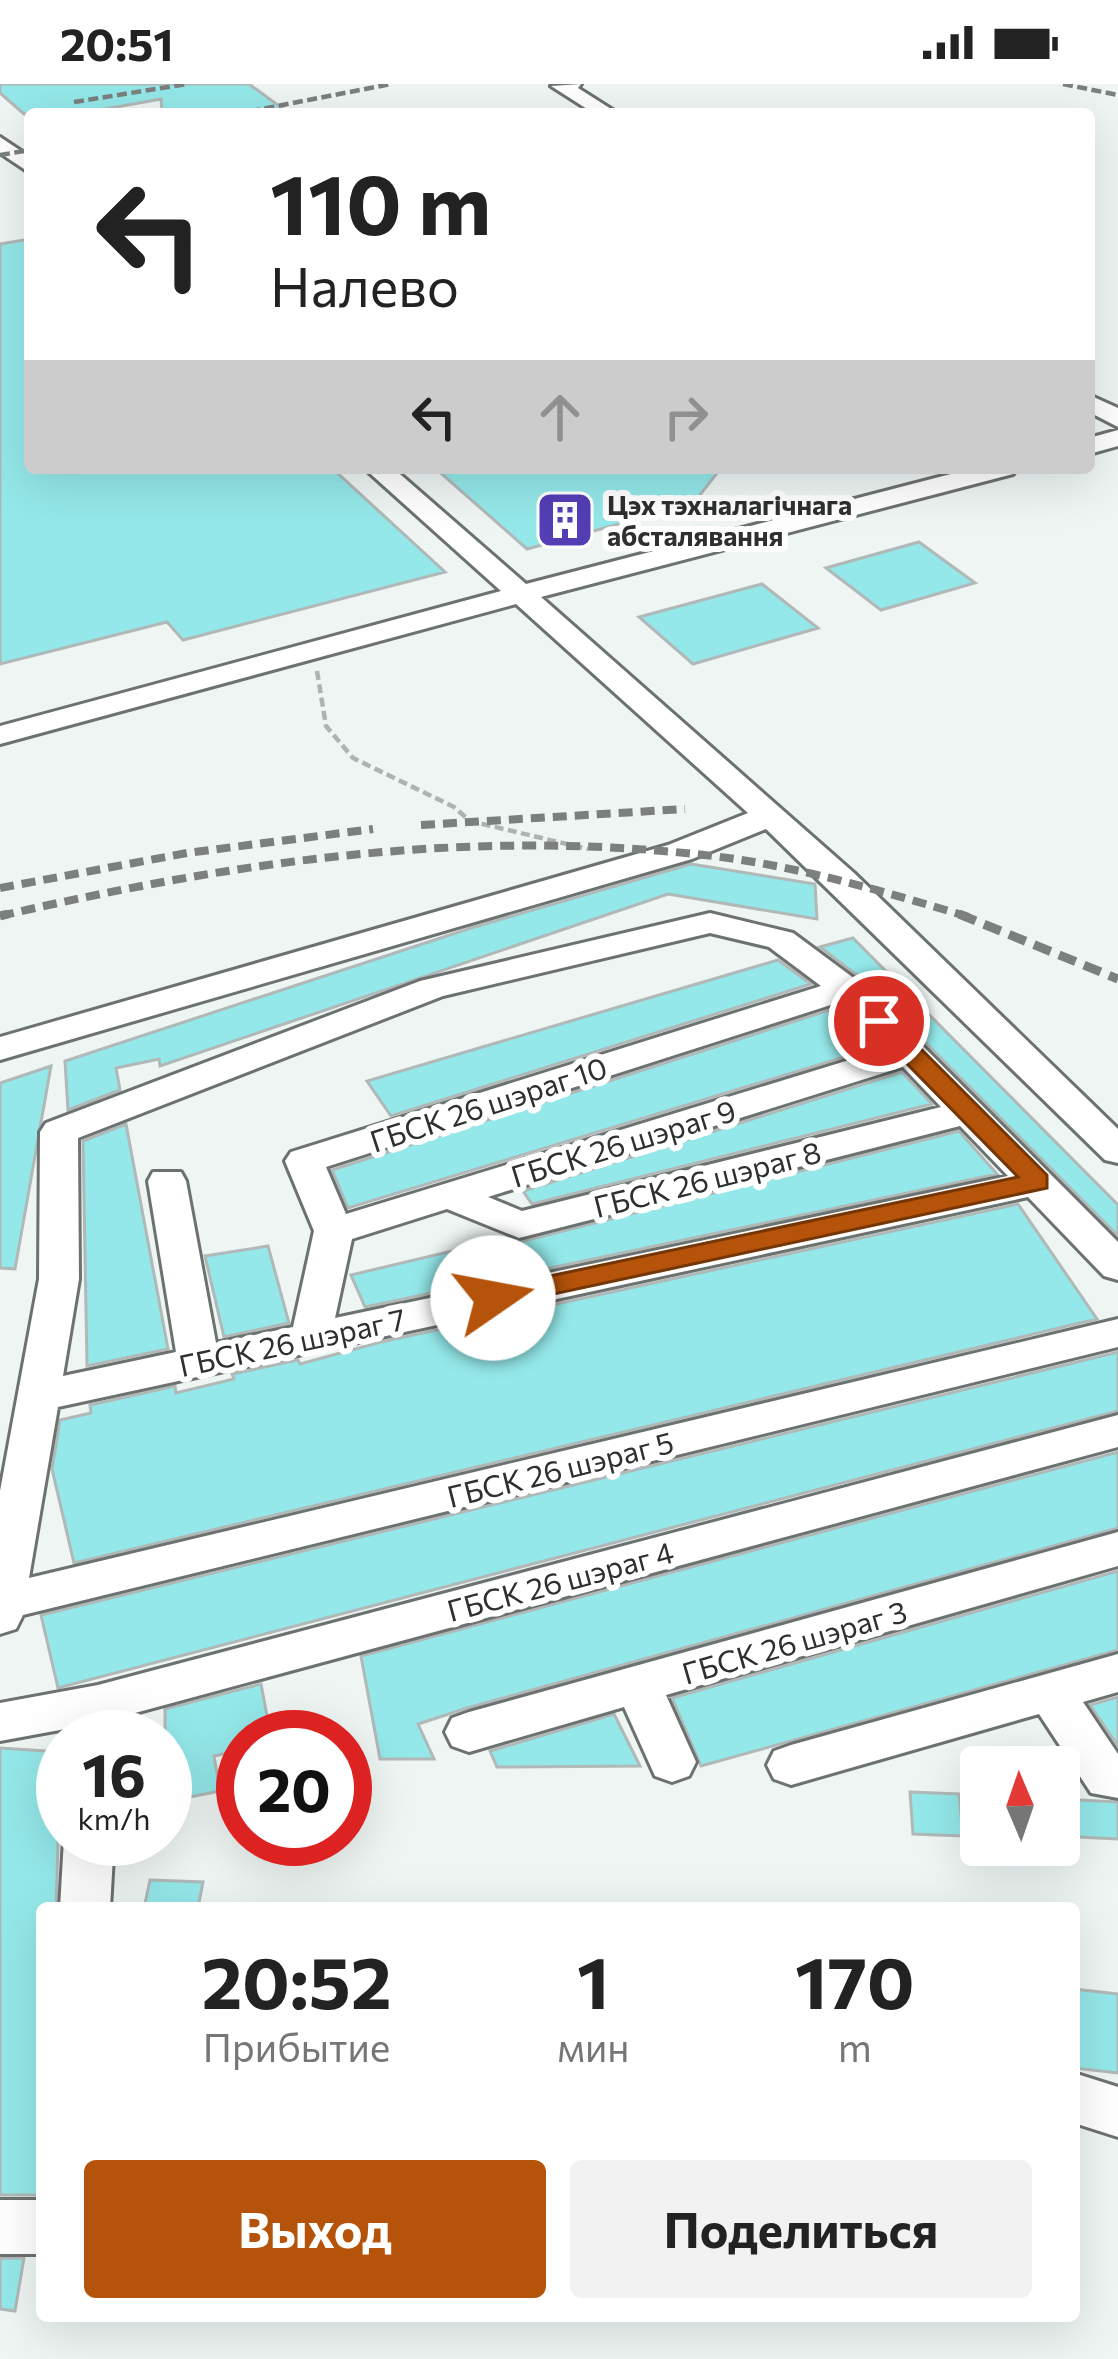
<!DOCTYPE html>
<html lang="ru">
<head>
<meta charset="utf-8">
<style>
	body { margin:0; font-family:Commissioner,sans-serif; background:#f2f2f2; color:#222; height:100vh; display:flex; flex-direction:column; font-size:45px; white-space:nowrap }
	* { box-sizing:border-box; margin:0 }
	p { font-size:39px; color:#767676 }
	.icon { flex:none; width:66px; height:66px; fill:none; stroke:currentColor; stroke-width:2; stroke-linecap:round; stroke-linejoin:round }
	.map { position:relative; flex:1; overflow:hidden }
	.drawer { position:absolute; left:36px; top:1818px; width:1044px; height:420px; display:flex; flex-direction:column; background:#fff; border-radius:12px; box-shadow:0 12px 48px #0002 }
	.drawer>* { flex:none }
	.top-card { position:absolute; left:24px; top:24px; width:1071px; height:366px; border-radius:12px; box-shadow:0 12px 48px #0002; background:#fff; color:#222; overflow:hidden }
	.needle { width:78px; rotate:358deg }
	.tools { position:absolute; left:960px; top:1662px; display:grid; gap:24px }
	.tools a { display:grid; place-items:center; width:120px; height:120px; border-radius:12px; background:#fff; box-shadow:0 12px 48px #0002; font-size:60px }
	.speed { position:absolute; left:36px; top:1626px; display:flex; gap:24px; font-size:60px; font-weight:700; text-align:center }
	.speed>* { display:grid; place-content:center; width:156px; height:156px; border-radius:50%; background:#fff; box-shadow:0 12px 48px #0002; line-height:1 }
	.speed small { font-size:30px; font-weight:400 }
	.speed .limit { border:18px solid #d22; background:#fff; color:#111 }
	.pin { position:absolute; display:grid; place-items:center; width:102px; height:102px; color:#fff; margin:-51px; border:6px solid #fff; border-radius:50%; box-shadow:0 3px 12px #0007 }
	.me { position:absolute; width:132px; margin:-66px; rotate:78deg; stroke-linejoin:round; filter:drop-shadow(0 0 9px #0008) }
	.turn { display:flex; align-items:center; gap:42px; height:252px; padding:0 48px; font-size:54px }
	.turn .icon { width:156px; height:156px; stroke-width:2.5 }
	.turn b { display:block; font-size:84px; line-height:102px }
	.lanes { display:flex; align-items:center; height:114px; padding:0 48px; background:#0003; justify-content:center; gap:60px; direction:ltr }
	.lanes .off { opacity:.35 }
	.eta { display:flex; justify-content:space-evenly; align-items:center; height:204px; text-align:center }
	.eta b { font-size:72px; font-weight:700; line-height:84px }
	.button { display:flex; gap:24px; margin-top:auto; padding:24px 48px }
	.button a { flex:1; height:138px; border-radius:12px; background:#b45309; color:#fff; font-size:48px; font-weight:700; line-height:138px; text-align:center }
	.button a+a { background:#f2f2f2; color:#222 }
	.status { display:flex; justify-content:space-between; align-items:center; height:84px; padding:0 60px; background:#fff; direction:ltr }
	.status svg { height:33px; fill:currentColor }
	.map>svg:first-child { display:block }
	.building { fill:#94e8e9; stroke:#b0b8b8; stroke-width:3 }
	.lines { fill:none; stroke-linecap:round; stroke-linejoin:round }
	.minor-casing { stroke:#6c7270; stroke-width:6 }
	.path { stroke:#aeb3b2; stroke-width:4.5; stroke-dasharray:9 4.5; stroke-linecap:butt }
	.minor { fill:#fff; fill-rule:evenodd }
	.rail-far2 { stroke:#7b7f7e; stroke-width:4.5; stroke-dasharray:10 4.5; stroke-linecap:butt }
	.rail-far1 { stroke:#7b7f7e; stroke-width:8; stroke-dasharray:14 8; stroke-linecap:butt }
	.rail { stroke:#7b7f7e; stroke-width:9; stroke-dasharray:18 9; stroke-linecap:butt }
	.route { fill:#b45309; stroke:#753606; stroke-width:3 }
	.labels { text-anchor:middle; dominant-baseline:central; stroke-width:12; stroke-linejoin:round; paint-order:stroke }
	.far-poi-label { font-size:27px; font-weight:bold; fill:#2d302f; stroke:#fff; text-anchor:start }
	.street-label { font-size:30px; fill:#2d302f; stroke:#fff }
</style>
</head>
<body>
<div class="status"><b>20:51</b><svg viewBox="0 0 49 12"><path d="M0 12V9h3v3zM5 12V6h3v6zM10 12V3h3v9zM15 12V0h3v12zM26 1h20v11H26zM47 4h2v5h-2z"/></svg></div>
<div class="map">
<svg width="1118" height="2275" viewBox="0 0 1118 2275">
	<rect width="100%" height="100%" fill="#eef5f3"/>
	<!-- building -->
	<path class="building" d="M0 0H249L290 30H162L161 15 77 30H24L0 9Z
		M30 155V384H332L445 488 183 556 167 538 0 580V160Z
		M435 384H721L693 420 527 465Z
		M919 458 975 499 881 526 826 484Z
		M762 500 818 544 693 580 639 533Z
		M691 780 815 800 817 835 668 810 160 982 159 975 116 984 120 1006 68 1026 65 977 471 844Z
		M853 854 1118 1121V1152L862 895 820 863Z
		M778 876 811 900 391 1032 367 997Z
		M839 923 877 963 348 1124 332 1086Z
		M51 982 15 1185 0 1184V999Z
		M902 988 932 1020 532 1120 523 1107Z
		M126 1040 168 1265 87 1282 83 1057Z
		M959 1047 997 1090 365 1223 351 1191 507 1154 520 1158Z
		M1018 1120 1097 1235 74 1479 52 1385 60 1336 91 1329 90 1321 175 1302 176 1309 234 1295 232 1290 298 1276 300 1280 381 1258Z
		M268 1162 289 1239 224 1253 205 1172Z
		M1118 1268V1327L58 1604 41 1531Z
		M1118 1368V1444L467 1624 418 1640 434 1675H380L361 1572Z
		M1118 1487V1566L701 1682 672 1614Z
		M261 1600 271 1653H243V1666L214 1672 220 1707 165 1718V1625Z
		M1118 1613V1662L1090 1621Z
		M614 1630 640 1682 497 1683 490 1667Z
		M0 1664 61 1668 56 1824H42V2111H0Z
		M910 1708 959 1710 963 1752 913 1750Z
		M1059 1715 1118 1718V1755L1059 1752Z
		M150 1796 203 1798 198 1824H144Z
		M1074 1905 1118 1910V1989L1074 1984Z
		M0 2174H24L15 2227 0 2225Z"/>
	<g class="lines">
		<!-- minor casing -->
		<g class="minor-casing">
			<path id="minor" d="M581 0 578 4 619 30H595L551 2Z
				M0 53 30 73V89L0 69Z
				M1089 311 1118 324V343L1089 328Z
				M1118 346V362L1089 370V354Z
				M364 384H393L526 500 974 384H1017L1013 390 541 513 854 789 1118 1045V1079L1105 1076 766 745 692 775 0 976V953L668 761 748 729 516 520 0 660V642L501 507Z
				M710 829 793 849 859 898 1118 1158V1196L1104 1192 1028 1113 58 1323 29 1494 1118 1235V1263L23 1531 16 1545 0 1550V1407L39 1195 40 1048 46 1039 420 897ZM710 849 769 863 821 902 291 1068 285 1077 314 1147 293 1243 216 1259 186 1097 181 1088H153L148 1097 176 1268 63 1292 79 1195 78 1054 443 912ZM840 918 885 965 346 1130 326 1083ZM903 983 941 1023 522 1127 488 1113ZM960 1042 1008 1092 335 1234 352 1155 447 1125 519 1154Z
				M1118 1331V1363L98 1639 0 1657V1619L98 1601Z
				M1118 1448V1482L666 1611 696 1678 689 1692 672 1698 655 1692 624 1623 469 1668 452 1662 445 1648 452 1634 469 1628Z
				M1118 1570V1608L1083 1618 1118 1670V1714L1091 1709 1039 1630 791 1701 774 1695 767 1681 774 1667 791 1661Z
				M64 1755H114L110 1824H60Z
				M1074 1989 1118 2003V2053L1074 2039Z
				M0 2116H42V2170H0Z"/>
		</g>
		<!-- path -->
		<path class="path" d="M317 587 326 642 353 674 454 723 470 737 588 765"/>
		<!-- minor -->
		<use href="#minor" class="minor"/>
		<!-- rail-far2 -->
		<path class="rail-far2" d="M1063 0 1118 11
			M74 18 187 0
			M236 30 391 0
			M0 71 30 66"/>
		<!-- rail-far1 -->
		<path class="rail-far1" d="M421 741 685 725
			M0 804 187 769 373 745
			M0 832C233 778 464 744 704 771 795 781 882 807 969 833"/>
		<!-- rail -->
		<path class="rail" d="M959 830 1118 895
			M0 832 8 830"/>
	</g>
	<!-- route -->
	<path class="route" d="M879 929 888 932 1047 1091V1104L493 1223 483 1220 479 1214 493 1204 1018 1093 870 942 867 937Z"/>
	<!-- icons -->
	<defs>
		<g id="building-square" transform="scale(3)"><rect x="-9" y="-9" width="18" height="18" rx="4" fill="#533eb5" stroke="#fff"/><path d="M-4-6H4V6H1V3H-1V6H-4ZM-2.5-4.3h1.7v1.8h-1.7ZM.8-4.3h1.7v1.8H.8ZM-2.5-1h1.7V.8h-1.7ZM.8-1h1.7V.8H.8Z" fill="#fff"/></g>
	</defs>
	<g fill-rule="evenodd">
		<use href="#building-square" x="565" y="436"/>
	</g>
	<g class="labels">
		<!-- far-poi labels -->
		<g class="far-poi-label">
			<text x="607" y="420">Цэх тэхналагічнага<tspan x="607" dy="31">абсталявання</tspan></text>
		</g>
		<!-- street labels -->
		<g class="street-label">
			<text transform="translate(488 1019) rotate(-18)">ГБСК 26 шэраг 10</text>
			<text transform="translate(623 1058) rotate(-17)">ГБСК 26 шэраг 9</text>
			<text transform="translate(707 1094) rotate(-14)">ГБСК 26 шэраг 8</text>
			<text transform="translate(292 1257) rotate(-12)">ГБСК 26 шэраг 7</text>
			<text transform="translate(560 1384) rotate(-14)">ГБСК 26 шэраг 5</text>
			<text transform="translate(560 1496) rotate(-15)">ГБСК 26 шэраг 4</text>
			<text transform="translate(794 1557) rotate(-16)">ГБСК 26 шэраг 3</text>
		</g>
	</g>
</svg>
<div class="tools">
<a><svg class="needle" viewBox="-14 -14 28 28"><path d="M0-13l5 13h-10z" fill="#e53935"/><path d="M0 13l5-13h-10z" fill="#767676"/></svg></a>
</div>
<div class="speed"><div>16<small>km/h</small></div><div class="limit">20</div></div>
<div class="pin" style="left:879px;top:937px;background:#d93025"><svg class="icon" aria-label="arrive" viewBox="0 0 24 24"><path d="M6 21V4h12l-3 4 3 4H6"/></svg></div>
<svg class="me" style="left:493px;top:1214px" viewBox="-20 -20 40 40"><circle r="19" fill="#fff"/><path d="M0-13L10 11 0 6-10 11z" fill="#b45309"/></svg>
<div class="top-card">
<div class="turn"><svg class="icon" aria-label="left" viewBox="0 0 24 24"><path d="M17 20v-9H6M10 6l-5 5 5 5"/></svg><div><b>110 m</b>Налево</div></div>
<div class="lanes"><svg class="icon" aria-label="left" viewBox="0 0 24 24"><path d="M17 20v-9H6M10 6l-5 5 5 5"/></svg><svg class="icon off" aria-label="ahead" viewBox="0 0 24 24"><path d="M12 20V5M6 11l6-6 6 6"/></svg><svg class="icon off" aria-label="right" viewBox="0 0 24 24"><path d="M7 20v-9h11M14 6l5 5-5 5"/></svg></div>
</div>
<section class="drawer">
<div class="eta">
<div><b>20:52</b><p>Прибытие</p></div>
<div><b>1</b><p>мин</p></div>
<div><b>170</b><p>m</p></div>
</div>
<div class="button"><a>Выход</a><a>Поделиться</a></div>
</section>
</div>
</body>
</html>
